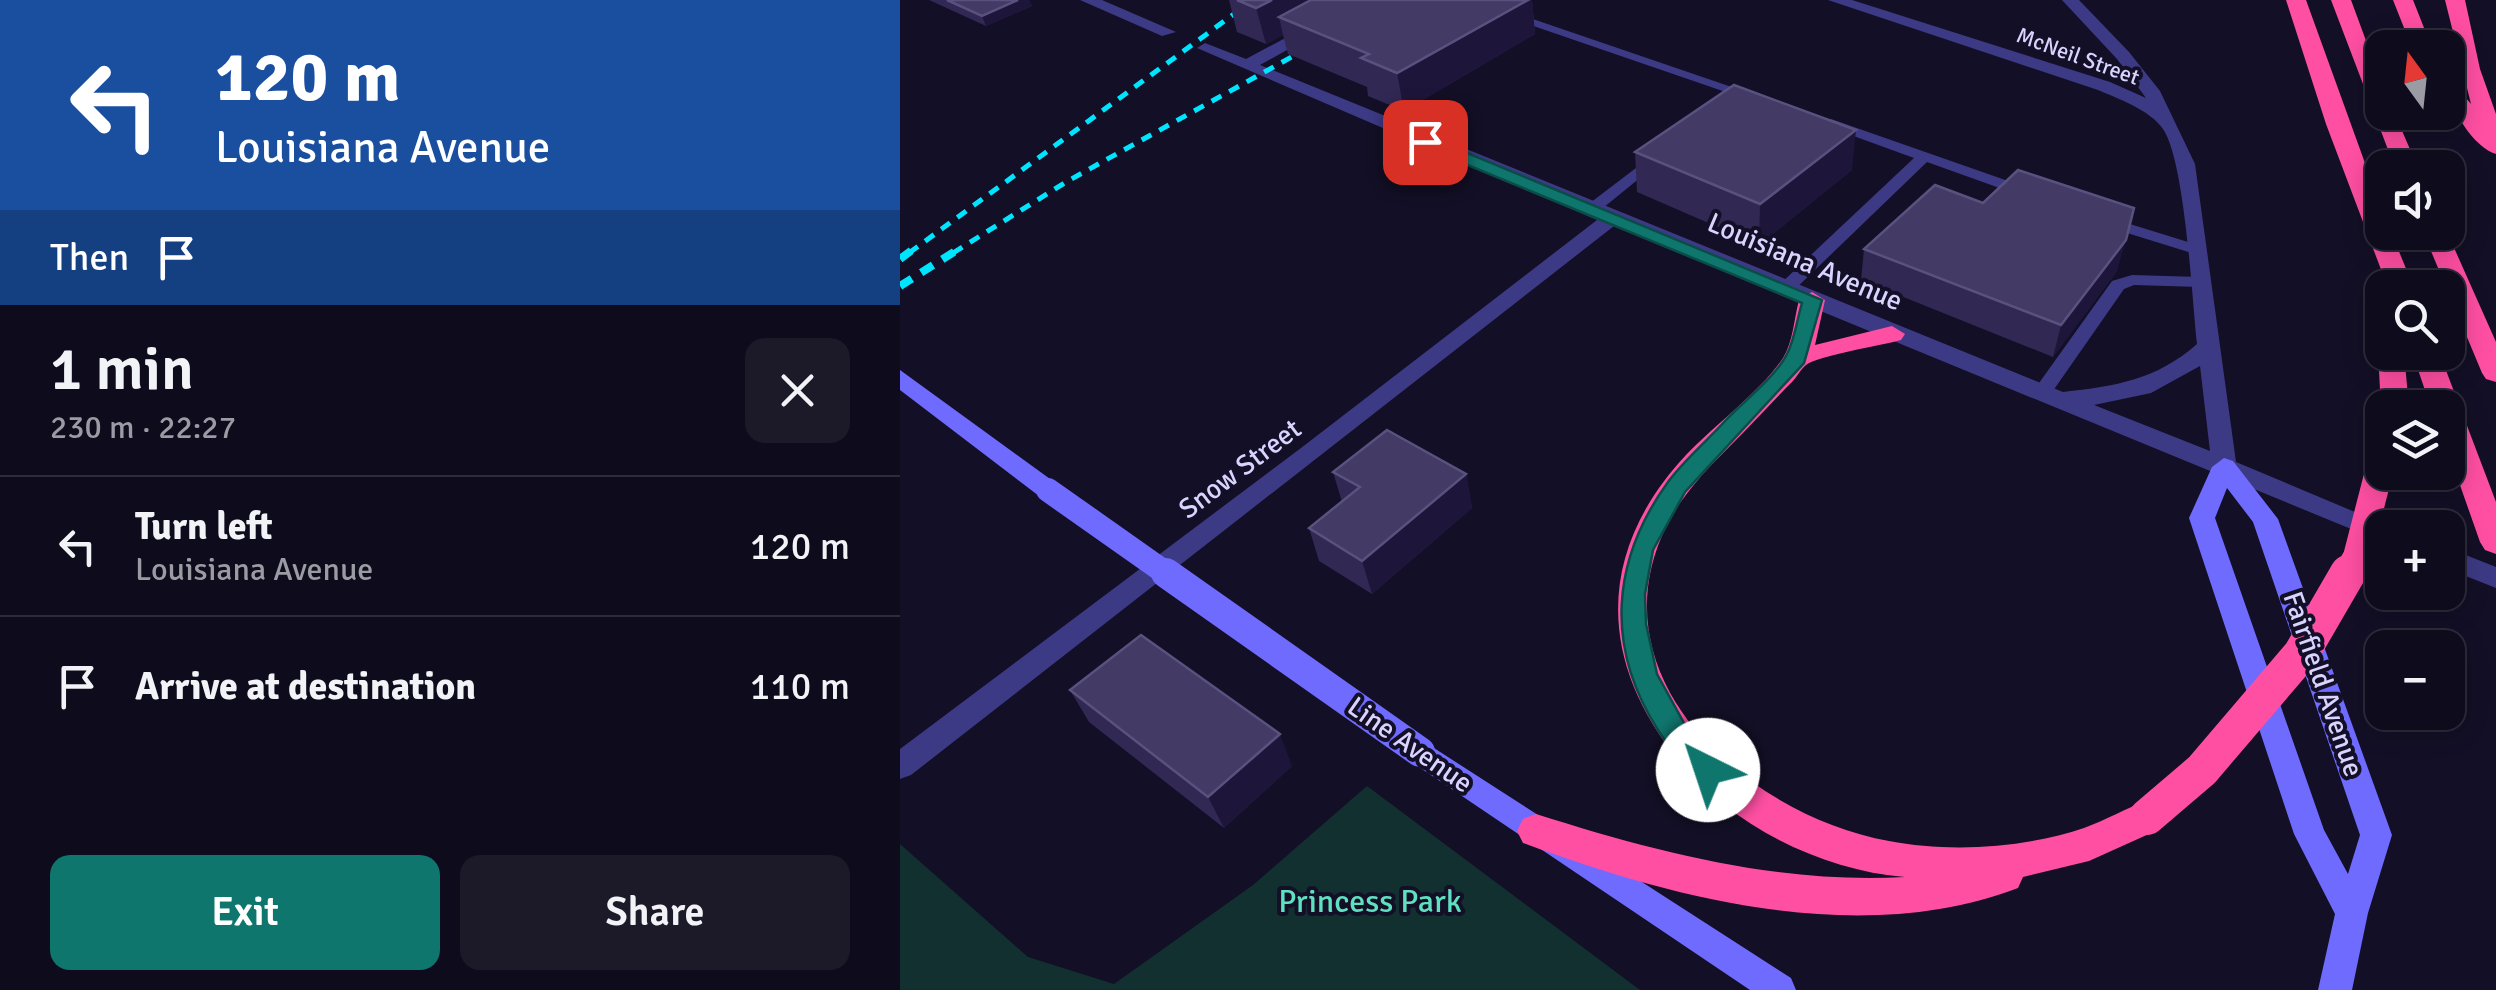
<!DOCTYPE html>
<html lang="en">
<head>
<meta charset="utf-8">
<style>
	body { margin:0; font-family:Signika,sans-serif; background:#1c1929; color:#f1f3f6; height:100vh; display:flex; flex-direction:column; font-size:38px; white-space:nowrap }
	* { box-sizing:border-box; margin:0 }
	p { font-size:32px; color:#9b9ba3 }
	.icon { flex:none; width:55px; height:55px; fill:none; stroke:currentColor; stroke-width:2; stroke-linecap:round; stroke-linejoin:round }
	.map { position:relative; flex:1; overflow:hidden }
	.sheet { display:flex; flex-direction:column; background:#0e0b1c; width:900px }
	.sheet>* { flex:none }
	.top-card { background:#1a4fa0; color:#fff; overflow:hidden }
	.needle { width:65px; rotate:345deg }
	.fabs { position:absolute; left:1465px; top:30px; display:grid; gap:20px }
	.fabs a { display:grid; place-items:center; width:100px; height:100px; border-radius:20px; background:#0e0b1c; box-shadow:0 5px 25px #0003,0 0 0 2px #2e2b3b; font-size:50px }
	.pin { position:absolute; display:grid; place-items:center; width:85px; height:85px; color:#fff; margin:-42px; border-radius:20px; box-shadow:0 5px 15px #0006 }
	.me { position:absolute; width:110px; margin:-55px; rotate:319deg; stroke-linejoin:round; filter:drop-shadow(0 0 8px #0008) }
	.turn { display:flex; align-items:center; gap:35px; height:210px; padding:0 50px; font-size:45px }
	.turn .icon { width:130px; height:130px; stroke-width:2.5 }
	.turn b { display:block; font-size:70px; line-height:85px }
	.then { display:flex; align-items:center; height:95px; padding:0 50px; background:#0003; gap:20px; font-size:38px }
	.round { display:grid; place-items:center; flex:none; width:105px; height:105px; border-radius:20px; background:#1c1929 }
	.summary { display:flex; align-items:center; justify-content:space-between; height:170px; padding:0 50px }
	h1 { font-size:60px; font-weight:600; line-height:75px }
	.primary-button { display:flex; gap:20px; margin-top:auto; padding:20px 50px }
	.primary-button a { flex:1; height:115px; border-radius:20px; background:#0f766e; color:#fff; font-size:40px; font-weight:600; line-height:115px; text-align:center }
	.primary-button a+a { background:#1c1929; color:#f1f3f6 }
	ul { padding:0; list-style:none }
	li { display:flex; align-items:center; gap:30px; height:140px; padding:0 50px; border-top:2px solid #2e2b3b }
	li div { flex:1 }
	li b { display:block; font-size:38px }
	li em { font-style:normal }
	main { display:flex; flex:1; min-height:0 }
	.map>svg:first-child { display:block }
	.green { fill:#12302f }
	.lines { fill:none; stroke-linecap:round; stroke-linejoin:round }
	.lane { fill:#3d3a85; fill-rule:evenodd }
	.street { fill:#3d3a85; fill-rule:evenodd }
	.secondary { fill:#6f6bff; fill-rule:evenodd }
	.highway { fill:#ff4fa3; fill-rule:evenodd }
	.rail-far1 { stroke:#00e5ff; stroke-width:5; stroke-dasharray:11 9; stroke-linecap:butt }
	.rail { stroke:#00e5ff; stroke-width:8; stroke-dasharray:14 11; stroke-linecap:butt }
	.secondary-bridge-far1 { stroke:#6f6bff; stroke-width:24 }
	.secondary-bridge { stroke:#6f6bff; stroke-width:30 }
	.highway-bridge-far1 { stroke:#ff4fa3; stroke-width:28 }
	.highway-bridge { stroke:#ff4fa3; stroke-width:36 }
	.wall { fill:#312854 }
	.shaded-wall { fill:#1d163a }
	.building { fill:#433a66; stroke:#5a527e; stroke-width:2.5 }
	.route { fill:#0f766e; stroke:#0a4d48; stroke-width:2.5 }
	.labels { text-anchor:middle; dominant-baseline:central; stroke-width:8; stroke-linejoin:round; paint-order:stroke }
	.far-street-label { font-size:22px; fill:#d9d4ff; stroke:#130f26 }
	.street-label { font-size:28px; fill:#d9d4ff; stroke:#130f26 }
	.near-park-label { font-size:32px; fill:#5fe0c0; stroke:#130f26 }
</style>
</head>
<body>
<main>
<section class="sheet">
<div class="top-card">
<div class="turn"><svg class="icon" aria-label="left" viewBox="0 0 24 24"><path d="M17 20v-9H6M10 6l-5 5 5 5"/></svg><div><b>120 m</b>Louisiana Avenue</div></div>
<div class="then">Then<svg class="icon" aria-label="arrive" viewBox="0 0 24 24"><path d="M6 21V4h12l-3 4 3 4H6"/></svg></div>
</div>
<div class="summary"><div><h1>1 min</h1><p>230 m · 22:27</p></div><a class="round"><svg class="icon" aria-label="close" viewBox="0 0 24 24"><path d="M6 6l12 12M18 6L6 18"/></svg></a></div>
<ul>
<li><svg class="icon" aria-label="left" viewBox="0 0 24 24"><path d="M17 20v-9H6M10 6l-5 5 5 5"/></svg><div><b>Turn left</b><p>Louisiana Avenue</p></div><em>120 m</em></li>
<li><svg class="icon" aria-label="arrive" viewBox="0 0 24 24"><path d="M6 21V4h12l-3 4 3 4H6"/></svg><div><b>Arrive at destination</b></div><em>110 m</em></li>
</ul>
<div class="primary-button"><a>Exit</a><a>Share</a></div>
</section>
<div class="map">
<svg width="1596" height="990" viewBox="0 0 1596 990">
	<rect width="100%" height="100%" fill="#130f26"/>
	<!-- green -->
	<path class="green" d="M467 786 740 990H0V844L128 957 214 984 353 885Z"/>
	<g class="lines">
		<!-- lane -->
		<path class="lane" d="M558 0H577L858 96 846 99Z
			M931 119 1131 189 1133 192 1125 197 1119 195 1027 162 891 293H879V285L1014 158 926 126 924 123Z
			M757 152 765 157 762 160 698 212H686V206Z
			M1204 216 1301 246 1303 249 1295 254 1198 224V218Z
			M1232 275 1300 277 1308 282 1300 287 1234 285 1224 289 1148 398H1134L1132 394 1134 390 1212 281Z"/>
		<!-- street -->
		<path class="street" d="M180 0H202L276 32 262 36Z
			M456 0H476L360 65 1163 392C1216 386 1256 380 1297 344 1292 299 1285 161 1263 129 1250 110 1219 99 1198 90L928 0H952L1210 82 1246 98 1217 59 1162 0H1179L1229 52 1260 91 1295 164 1336 462 1493 528H1482V540L1473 538 714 226 11 775 0 779V749L401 448 697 220 297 48 305 43 346 59ZM1300 366 1310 451 1194 405 1251 393Z
			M1548 548 1596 567V588L1548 569Z"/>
		<!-- secondary -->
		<path class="secondary" d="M0 370 157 484 160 490 157 496H139L0 390Z
			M1324 458 1333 461 1378 519 1492 835 1468 913 1452 990H1418L1435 914 1394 834 1289 518 1312 467ZM1327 488 1353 522 1460 835 1448 874 1424 830 1315 518Z
			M520 739 891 978 896 990H850L510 761 505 752 510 743Z"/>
		<!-- highway -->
		<path class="highway" d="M1386 0H1406L1482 210V232H1491L1514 288H1488L1426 124Z
			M1431 0H1451L1482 84V112H1494L1518 168H1495Z
			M1493 0H1513L1532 48H1512Z
			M1545 0H1565L1580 69 1596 114V154C1574 148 1547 106 1548 83L1555 85 1571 104Z
			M1523 232H1547L1596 342V382L1586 379 1582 373Z
			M912 292 925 300 915 345 992 326 1005 334 1001 340C983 345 917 356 906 365 901 369 896 378 892 382 872 402 853 423 834 442 809 467 783 493 767 525 690 680 850 816 989 841 1051 853 1124 848 1184 828 1206 820 1226 808 1247 801L1260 805 1266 817 1260 829 1189 861 1123 877 1118 888C961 948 773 899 623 843L617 831 623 819 636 814C756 852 878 884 1005 877 921 870 833 826 780 762 697 662 696 551 786 455 814 426 862 390 883 358 893 342 894 319 899 300Z
			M1481 346 1482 352H1504L1509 408H1481L1478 352Z
			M1512 352H1539L1596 502V554L1585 550 1580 542 1548 451V408H1531Z"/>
		<!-- rail-far1 -->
		<path class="rail-far1" d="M9 253 353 0
			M53 253 166 182 415 44"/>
		<!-- rail -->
		<path class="rail" d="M0 259 12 250
			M0 286 57 250"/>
		<!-- secondary-bridge-far1 -->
		<path class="secondary-bridge-far1" d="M148 490 270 576"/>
		<!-- secondary-bridge -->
		<path class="secondary-bridge" d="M266 573 520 752"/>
		<!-- highway-bridge-far1 -->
		<path class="highway-bridge-far1" d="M1446 576 1457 557 1482 460"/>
		<!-- highway-bridge -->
		<path class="highway-bridge" d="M1247 817 1302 770 1401 654 1448 573"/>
	</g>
	<!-- wall -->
	<path class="wall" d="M29 0H129L132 6 86 26Z
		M329 0H632L635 34 504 111 468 96 467 87 388 54 383 35 366 44 337 32Z
		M735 152 952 170 859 245 737 192Z
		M964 249 1217 271 1153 357 961 280Z
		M433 472 566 474 572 508 472 594 419 561 409 528 442 502Z
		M170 690 392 766 324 828 189 722Z"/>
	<!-- shaded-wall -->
	<path class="shaded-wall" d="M118 0H129L132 6 86 26 82 16Z
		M372 0H448L379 17 383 35 366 44 356 8Z
		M628 0H632L635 34 504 111 497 73Z
		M956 130 952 170 859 245 860 204Z
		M1226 240 1217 271 1153 357 1161 325Z
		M566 474 572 508 472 594 462 561Z
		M380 734 392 766 324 828 308 797Z"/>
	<!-- building -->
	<path class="building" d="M47 0H118L82 16Z
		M337 0H372L356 8Z
		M411 0H628L497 73 461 58 469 54 379 17Z
		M834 85 956 130 860 204 735 152Z
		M1118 170 1234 208 1226 240 1161 325 964 249 1035 185 1083 203Z
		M487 430 566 474 462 561 409 528 460 487 433 472Z
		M241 635 380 734 308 797 170 690Z"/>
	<!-- route -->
	<path class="route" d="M519 138H531L922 300 904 363 785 492 753 550 745 594 746 624 757 674 789 732 821 770 817 779C792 788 770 748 758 730 705 647 711 561 768 482 784 460 807 441 825 421 842 403 877 375 887 354 895 339 897 319 902 303L519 145Z"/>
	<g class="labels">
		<!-- far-street labels -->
		<g class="far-street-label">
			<text transform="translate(1178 56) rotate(20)">McNeil Street</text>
		</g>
		<!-- street labels -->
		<g class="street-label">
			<text transform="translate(905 262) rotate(23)">Louisiana Avenue</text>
			<text transform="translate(340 469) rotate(-37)">Snow Street</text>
			<text transform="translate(1423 684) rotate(71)">Fairfield Avenue</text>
			<text transform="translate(510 745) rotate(35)">Line Avenue</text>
		</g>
		<!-- near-park labels -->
		<g class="near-park-label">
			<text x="470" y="901">Princess Park</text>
		</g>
	</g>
</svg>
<div class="fabs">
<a><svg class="needle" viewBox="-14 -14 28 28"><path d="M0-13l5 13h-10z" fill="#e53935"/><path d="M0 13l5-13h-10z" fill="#9b9ba3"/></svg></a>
<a><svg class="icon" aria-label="sound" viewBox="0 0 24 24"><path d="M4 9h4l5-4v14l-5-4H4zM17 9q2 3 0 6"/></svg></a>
<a><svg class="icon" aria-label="search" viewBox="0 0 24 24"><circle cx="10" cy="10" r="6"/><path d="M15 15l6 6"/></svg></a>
<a><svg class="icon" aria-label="layers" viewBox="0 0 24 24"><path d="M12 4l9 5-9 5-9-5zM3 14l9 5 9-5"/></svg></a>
<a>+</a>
<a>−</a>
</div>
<div class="pin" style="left:525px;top:142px;background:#d93025"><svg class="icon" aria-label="arrive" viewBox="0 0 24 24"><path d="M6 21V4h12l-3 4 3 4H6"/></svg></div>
<svg class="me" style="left:808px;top:770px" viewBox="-20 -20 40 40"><circle r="19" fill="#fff"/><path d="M0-13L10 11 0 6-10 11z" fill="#0f766e"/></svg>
</div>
</main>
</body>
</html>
